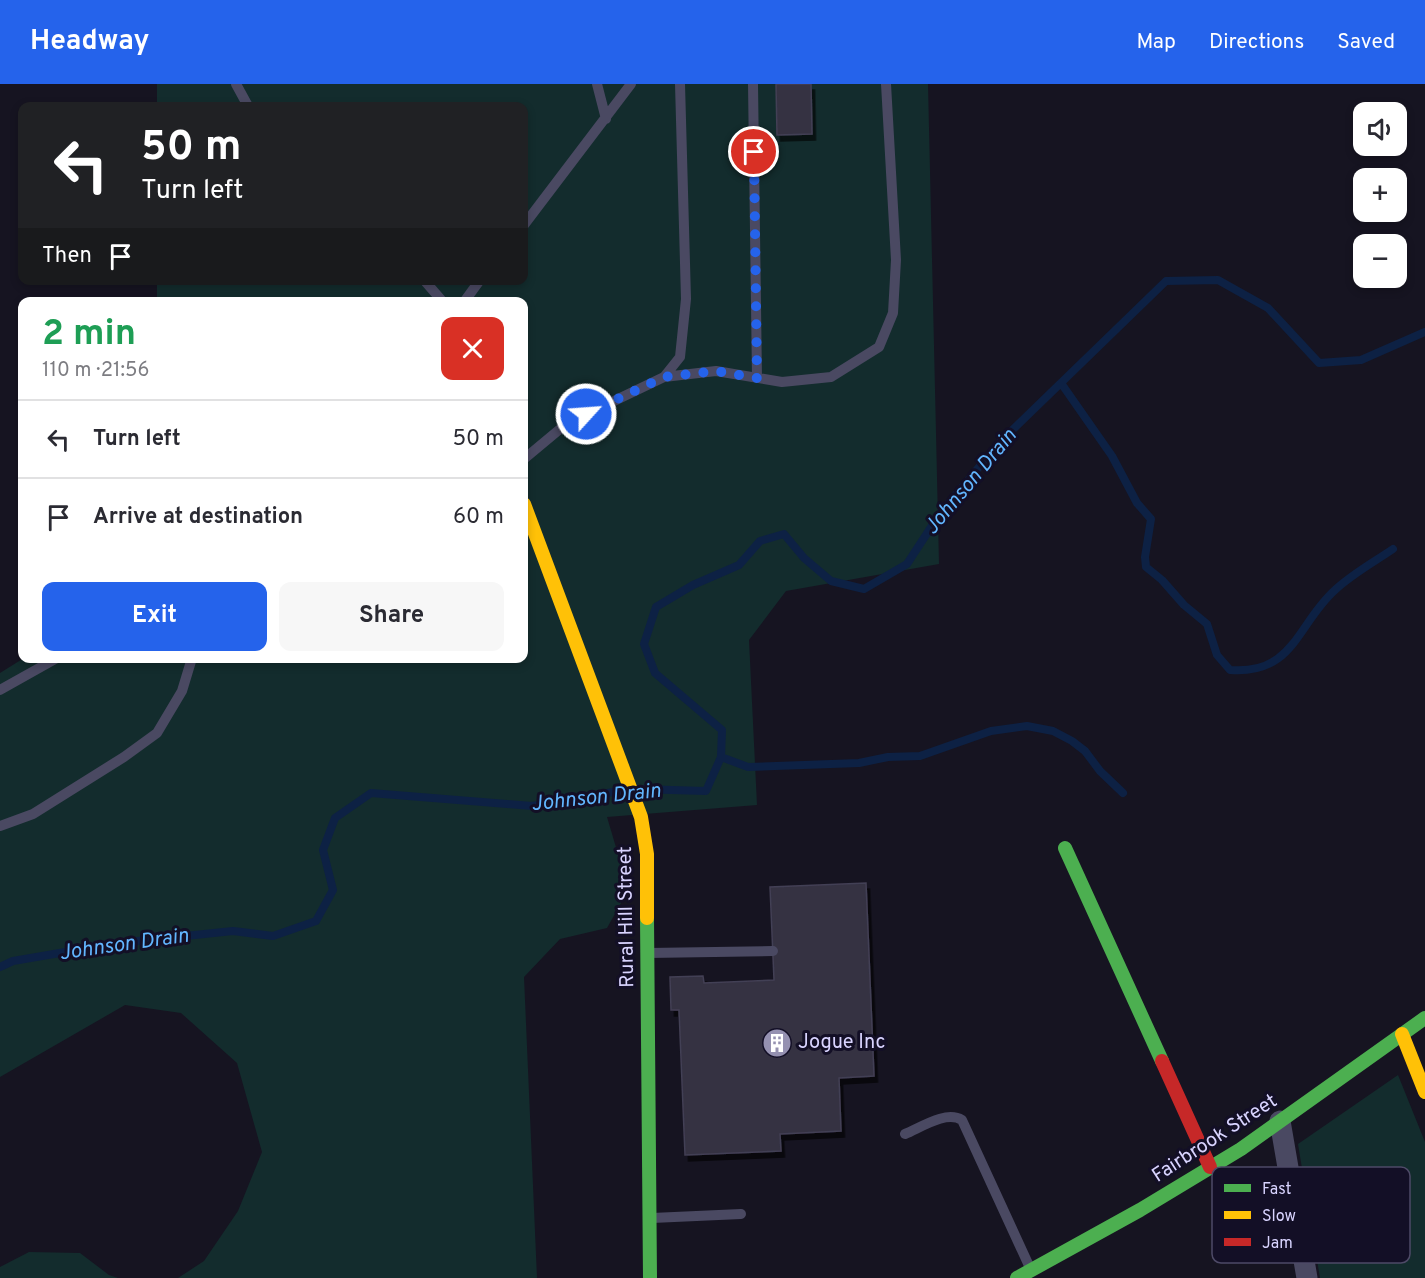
<!DOCTYPE html>
<html lang="en">
<head>
<meta charset="utf-8">
<style>
	body { margin:0; font-family:Overpass,sans-serif; background:#f7f7f7; color:#2b2b33; height:100vh; display:flex; flex-direction:column; font-size:22px; white-space:nowrap }
	* { box-sizing:border-box; margin:0 }
	p { font-size:20px; color:#7c7c81 }
	.icon { flex:none; width:33px; height:33px; fill:none; stroke:currentColor; stroke-width:2; stroke-linecap:round; stroke-linejoin:round }
	.map { position:relative; flex:1; overflow:hidden }
	.sheet { position:absolute; left:18px; top:213px; width:510px; height:366px; display:flex; flex-direction:column; background:#fff; border-radius:12px; box-shadow:0 3px 9px #0003 }
	.sheet>* { flex:none }
	.top-card { position:absolute; left:18px; top:18px; width:510px; height:183px; border-radius:12px; box-shadow:0 3px 9px #0003; background:#202124; color:#fff; overflow:hidden }
	.buttons { position:absolute; left:1353px; top:18px; display:grid; gap:12px }
	.buttons a { display:grid; place-items:center; width:54px; height:54px; border-radius:12px; background:#fff; box-shadow:0 3px 9px #0003; font-size:30px }
	.pin { position:absolute; display:grid; place-items:center; width:51px; height:51px; color:#fff; margin:-26px; border:3px solid #fff; border-radius:50%; box-shadow:0 2px 6px #0007 }
	.me { position:absolute; width:66px; margin:-33px; rotate:64deg; stroke-linejoin:round; filter:drop-shadow(0 0 4px #0008) }
	.turn { display:flex; align-items:center; gap:21px; height:126px; padding:0 24px; font-size:27px }
	.turn .icon { width:78px; height:78px; stroke-width:2.5 }
	.turn b { display:block; font-size:42px; line-height:51px }
	.then { display:flex; align-items:center; height:57px; padding:0 24px; background:#0003; gap:12px; font-size:22px }
	.round { display:grid; place-items:center; flex:none; width:63px; height:63px; border-radius:12px; background:#f7f7f7 }
	.summary { display:flex; align-items:center; justify-content:space-between; height:102px; padding:0 24px }
	h1 { font-size:36px; font-weight:700; line-height:45px; color:#1e9e55 }
	.button { display:flex; gap:12px; margin-top:auto; padding:12px 24px }
	.button a { flex:1; height:69px; border-radius:12px; background:#2563eb; color:#fff; font-size:24px; font-weight:700; line-height:69px; text-align:center }
	.button a+a { background:#f7f7f7; color:#2b2b33 }
	ul { padding:0; list-style:none }
	li { display:flex; align-items:center; gap:18px; height:78px; padding:0 24px; border-top:2px solid #e1e1e2 }
	li div { flex:1 }
	li b { display:block; font-size:22px }
	li em { font-style:normal }
	header { display:flex; align-items:center; gap:36px; box-sizing:border-box; height:84px; padding:0 30px; background:#2563eb; color:#fff }
	header strong { font-size:28px }
	nav { display:flex; gap:33px; margin-inline-start:auto; font-size:21px }
	.map>svg:first-child { display:block }
	.green { fill:#132c2d }
	.lines { fill:none; stroke-linecap:round; stroke-linejoin:round }
	.stream { stroke:#0d2144; stroke-width:8 }
	.building { fill:#343243; stroke:#433f54; stroke-width:1.5; filter:url(#shadow) }
	.lane { stroke:#4a4962; stroke-width:10 }
	.street { stroke:#4a4962; stroke-width:21 }
	.fast { stroke:#4caf50; stroke-width:14 }
	.slow { stroke:#ffc107; stroke-width:14 }
	.jam { stroke:#c62828; stroke-width:14 }
	.route { stroke:#2563eb; stroke-width:10; stroke-dasharray:0 18 }
	.labels { text-anchor:middle; dominant-baseline:central; stroke-width:6; stroke-linejoin:round; paint-order:stroke }
	.street-label { font-size:20px; fill:#d9d4ff; stroke:#130f26 }
	.poi-label { font-size:20px; fill:#d9d4ff; stroke:#130f26; text-anchor:start }
	.water-label { font-size:21px; font-style:italic; fill:#62b6ff; stroke:#130f26 }
	.key { fill:#130f26; stroke:#4e4a67; stroke-width:1.5 }
	.key-label { font-size:16px; fill:#d9d4ff }
</style>
</head>
<body>
<header>
<strong>Headway</strong>
<nav><a>Map</a><a>Directions</a><a>Saved</a></nav>
</header>
<div class="map">
<svg width="1425" height="1194" viewBox="0 0 1425 1194">
	<defs>
		<filter id="shadow"><feDropShadow dx="3.5" dy="6" stdDeviation="0" flood-color="#0009"/></filter>
	</defs>
	<rect width="100%" height="100%" fill="#161421"/>
	<!-- green -->
	<path class="green" d="M157 0H928L939 480 786 507 749 556 757 721 607 733 623 787 621 819 607 844 560 855 524 893 537 1194H178L204 1177 238 1127 262 1068 237 979 181 929 125 921 0 993V589L24 574H524V218L157 217V197L524 196V22H157Z
		M1398 991 1425 1058V1194H1320L1298 1060Z
		M29 1168 80 1169 109 1191 118 1194H0V1183Z"/>
	<g class="lines">
		<!-- stream -->
		<path class="stream" d="M1061 299 1112 372 1137 419 1151 435 1145 473 1146 483 1162 496 1184 521 1207 540 1217 571 1230 586C1294 591 1297 540 1335 506 1352 490 1374 478 1393 465
			M721 673 748 683 859 679 888 673 920 672 991 647 1027 642 1053 647 1072 657 1085 667 1100 687 1123 709
			M637 705 706 707 721 673 722 646 655 589 644 560 656 523 693 501 739 481 760 457 784 450 804 474 831 497 864 505 907 480 939 431 1000 358 1166 197 1218 196 1268 224 1319 279 1361 276 1425 248
			M0 883 13 877 118 859 233 847 273 852 316 837 333 806 323 766 335 734 371 709 532 722 625 706"/>
	</g>
	<!-- building -->
	<path class="building" d="M776 0H811L812 50 777 51Z
		M866 799 874 992 839 994 841 1047 780 1050 781 1067 685 1071 679 926H671L670 893 703 892 704 899 774 896 770 803Z"/>
	<g class="lines">
		<!-- lane -->
		<path class="lane" d="M236 0 248 22
			M597 0 606 35
			M753 0 757 294
			M524 141 631 0
			M424 196 443 218
			M464 218 480 196
			M664 293 680 273 686 215 680 0
			M524 375 566 340 664 293 716 287 782 298 831 293 879 263 893 229 896 176 886 0
			M0 606 57 574
			M0 742 33 730 124 673 157 649 182 607 192 574
			M648 869 773 867
			M905 1050C920 1044 946 1026 962 1036L1031 1186
			M652 1134 741 1130"/>
		<!-- street -->
		<path class="street" d="M1280 1037 1307 1194"/>
		<!-- fast -->
		<path class="fast" d="M1065 764 1162 977
			M647 834 650 1194
			M1017 1194 1140 1126 1241 1065 1425 934"/>
		<!-- slow -->
		<path class="slow" d="M524 420 641 733 647 770V834
			M1402 950 1425 1008"/>
		<!-- jam -->
		<path class="jam" d="M1162 977 1210 1083"/>
	</g>
	<g class="lines">
		<!-- route -->
		<path class="route" d="M586 330 664 293 716 287 757 294 754 68"/>
	</g>
	<!-- icons -->
	<defs>
		<g id="building-disc" transform="scale(1.5)"><circle r="9.5" fill="#9591b1" stroke="#130f26"/><path d="M-4-6H4V6H1V3H-1V6H-4ZM-2.5-4.3h1.7v1.8h-1.7ZM.8-4.3h1.7v1.8H.8ZM-2.5-1h1.7V.8h-1.7ZM.8-1h1.7V.8H.8Z" fill="#fff"/></g>
	</defs>
	<g fill-rule="evenodd">
		<use href="#building-disc" x="777" y="959"/>
	</g>
	<g class="labels">
		<!-- street labels -->
		<g class="street-label">
			<text transform="translate(627 833) rotate(-91)">Rural Hill Street</text>
			<text transform="translate(1215 1055) rotate(-33)">Fairbrook Street</text>
		</g>
		<!-- poi labels -->
		<g class="poi-label">
			<text x="798" y="959">Jogue Inc</text>
		</g>
		<!-- water labels -->
		<g class="water-label">
			<text transform="translate(971 398) rotate(-50)">Johnson Drain</text>
			<text transform="translate(596 714) rotate(-6)">Johnson Drain</text>
			<text transform="translate(124 861) rotate(-8)">Johnson Drain</text>
		</g>
	</g>
	<!-- legend -->
	<rect x="1212" y="1083" width="198" height="96" rx="9" class="key"/>
	<rect x="1224" y="1100" width="27" height="8" fill="#4caf50"/>
	<rect x="1224" y="1127" width="27" height="8" fill="#ffc107"/>
	<rect x="1224" y="1154" width="27" height="8" fill="#c62828"/>
	<g class="key-label">
		<text x="1262" y="1110">Fast</text>
		<text x="1262" y="1137">Slow</text>
		<text x="1262" y="1164">Jam</text>
	</g>
</svg>
<div class="buttons">
<a><svg class="icon" aria-label="sound" viewBox="0 0 24 24"><path d="M4 9h4l5-4v14l-5-4H4zM17 9q2 3 0 6"/></svg></a>
<a>+</a>
<a>−</a>
</div>
<div class="pin" style="left:754px;top:68px;background:#d93025"><svg class="icon" aria-label="arrive" viewBox="0 0 24 24"><path d="M6 21V4h12l-3 4 3 4H6"/></svg></div>
<svg class="me" style="left:586px;top:330px" viewBox="-20 -20 40 40"><circle r="17" fill="#2563eb" stroke="#fff" stroke-width="3"/><path d="M0-11L8 9 0 5-8 9z" fill="#fff"/></svg>
<div class="top-card">
<div class="turn"><svg class="icon" aria-label="left" viewBox="0 0 24 24"><path d="M17 20v-9H6M10 6l-5 5 5 5"/></svg><div><b>50 m</b>Turn left</div></div>
<div class="then">Then<svg class="icon" aria-label="arrive" viewBox="0 0 24 24"><path d="M6 21V4h12l-3 4 3 4H6"/></svg></div>
</div>
<section class="sheet">
<div class="summary"><div><h1>2 min</h1><p>110 m · 21:56</p></div><a class="round" style="background:#d93025;color:#fff"><svg class="icon" aria-label="close" viewBox="0 0 24 24"><path d="M6 6l12 12M18 6L6 18"/></svg></a></div>
<ul>
<li><svg class="icon" aria-label="left" viewBox="0 0 24 24"><path d="M17 20v-9H6M10 6l-5 5 5 5"/></svg><div><b>Turn left</b></div><em>50 m</em></li>
<li><svg class="icon" aria-label="arrive" viewBox="0 0 24 24"><path d="M6 21V4h12l-3 4 3 4H6"/></svg><div><b>Arrive at destination</b></div><em>60 m</em></li>
</ul>
<div class="button"><a>Exit</a><a>Share</a></div>
</section>
</div>
</body>
</html>
